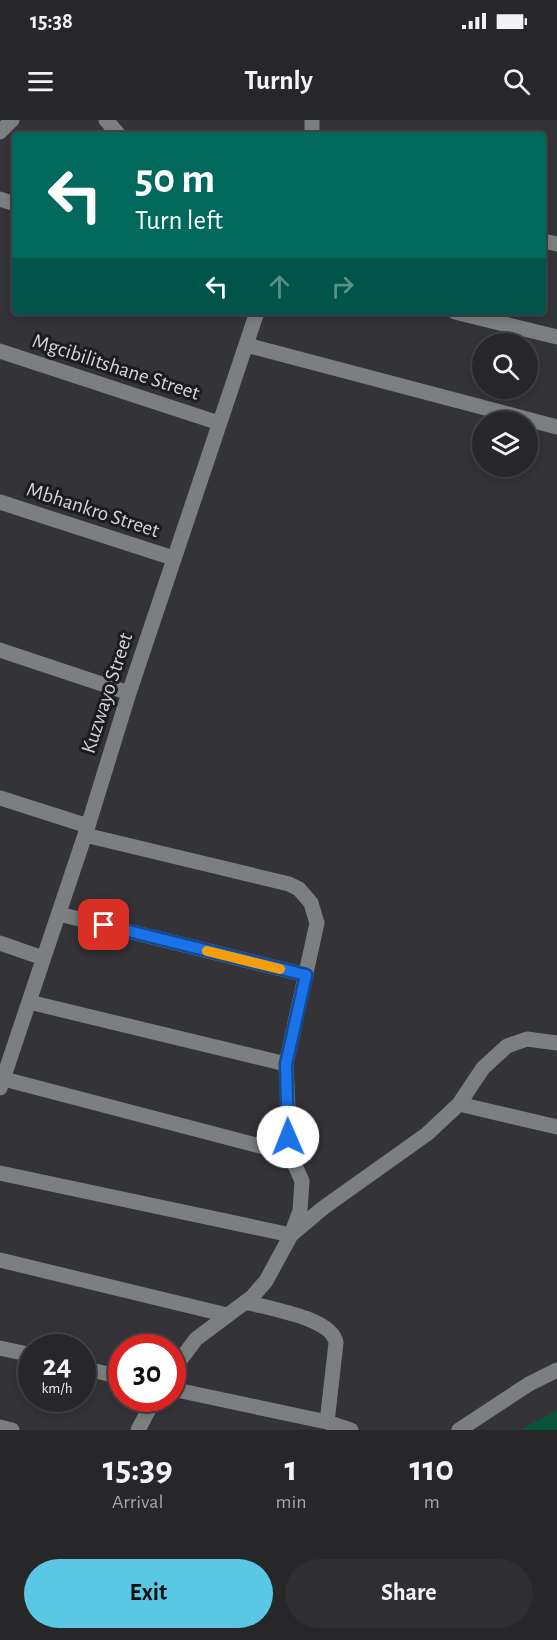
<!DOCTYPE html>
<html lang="en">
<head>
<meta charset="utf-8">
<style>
	body { margin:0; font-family:"Alegreya Sans",sans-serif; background:#2f2f32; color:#f1f3f6; height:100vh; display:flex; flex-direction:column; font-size:22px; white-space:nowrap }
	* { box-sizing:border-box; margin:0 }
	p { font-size:20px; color:#a4a5a8 }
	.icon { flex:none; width:33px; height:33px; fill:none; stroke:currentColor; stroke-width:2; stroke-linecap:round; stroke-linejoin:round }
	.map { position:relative; height:1310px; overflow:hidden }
	.details { display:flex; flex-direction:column; background:#27272a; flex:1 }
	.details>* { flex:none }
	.banner { position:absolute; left:12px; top:12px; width:534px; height:183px; border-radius:6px; box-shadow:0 3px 9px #0003,0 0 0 2px #434447; background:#00695c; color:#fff; overflow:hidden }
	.controls { position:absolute; left:472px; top:213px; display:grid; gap:12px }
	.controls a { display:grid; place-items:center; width:66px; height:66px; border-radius:50%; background:#27272a; box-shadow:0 3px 9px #0003,0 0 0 2px #434447; font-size:30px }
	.speed { position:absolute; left:18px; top:1214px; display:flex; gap:12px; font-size:30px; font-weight:700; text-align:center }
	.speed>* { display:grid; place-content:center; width:78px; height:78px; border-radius:50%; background:#27272a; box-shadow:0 3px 9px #0003,0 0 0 2px #434447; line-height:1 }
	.speed small { font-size:15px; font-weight:400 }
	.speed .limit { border:9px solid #d22; background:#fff; color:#111 }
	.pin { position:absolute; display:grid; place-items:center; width:51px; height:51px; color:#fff; margin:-26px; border-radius:12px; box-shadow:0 3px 9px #0006 }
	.me { position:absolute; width:66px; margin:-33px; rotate:359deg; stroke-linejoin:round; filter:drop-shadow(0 0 4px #0008) }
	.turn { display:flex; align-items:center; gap:21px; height:126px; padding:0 24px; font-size:27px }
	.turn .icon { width:78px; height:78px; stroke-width:2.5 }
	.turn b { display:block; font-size:42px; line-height:51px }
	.lanes { display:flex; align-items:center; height:57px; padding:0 24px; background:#0003; justify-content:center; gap:30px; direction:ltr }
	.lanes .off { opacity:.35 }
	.eta { display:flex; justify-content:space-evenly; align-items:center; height:102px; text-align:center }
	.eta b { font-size:36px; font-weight:700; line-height:42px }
	.cta { display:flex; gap:12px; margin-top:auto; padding:12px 24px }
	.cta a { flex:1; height:69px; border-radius:36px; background:#5ac8e5; color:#111; font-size:24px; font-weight:700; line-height:69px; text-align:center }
	.cta a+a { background:#2f2f32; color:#f1f3f6 }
	.status { display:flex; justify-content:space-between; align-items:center; height:42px; padding:0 30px; background:#27272a; direction:ltr }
	.status svg { height:16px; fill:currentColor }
	header { display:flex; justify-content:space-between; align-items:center; height:78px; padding:0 24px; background:#27272a; font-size:27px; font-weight:700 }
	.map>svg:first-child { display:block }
	.green { fill:#07543a }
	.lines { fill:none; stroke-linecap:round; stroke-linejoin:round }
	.minor { stroke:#7c7f7f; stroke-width:15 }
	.route-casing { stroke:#114b97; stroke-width:15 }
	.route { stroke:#1a73e8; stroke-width:10 }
	.slow { stroke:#f59e0b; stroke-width:10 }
	.labels { text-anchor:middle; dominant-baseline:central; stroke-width:6; stroke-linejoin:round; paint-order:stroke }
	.street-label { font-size:21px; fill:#d6d6d9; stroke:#1c1c1e }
</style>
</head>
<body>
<div class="status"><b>15:38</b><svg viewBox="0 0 49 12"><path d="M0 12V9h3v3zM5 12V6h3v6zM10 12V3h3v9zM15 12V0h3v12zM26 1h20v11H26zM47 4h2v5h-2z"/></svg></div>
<header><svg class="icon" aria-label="menu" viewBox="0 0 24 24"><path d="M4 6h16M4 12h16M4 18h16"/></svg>Turnly<svg class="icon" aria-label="search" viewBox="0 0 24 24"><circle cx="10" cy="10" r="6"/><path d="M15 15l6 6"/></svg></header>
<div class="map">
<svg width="557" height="1310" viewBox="0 0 557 1310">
	<rect width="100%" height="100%" fill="#343438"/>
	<!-- green -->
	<path class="green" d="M557 1290V1310H520Z"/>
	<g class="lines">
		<!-- minor -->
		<path class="minor" d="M106 0 119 15
			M0 12 12 0
			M312 15V0
			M0 79 15 84
			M543 121 557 124
			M455 192 557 217
			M246 225 557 307
			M0 231 219 303
			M0 382 173 438
			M0 530 129 573
			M0 678 88 706
			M85 715 289 764 299 769 311 783 317 803 286 944 290 1034 302 1061 300 1091 291 1115 266 1161 252 1177 196 1219 172 1251
			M59 794 306 855
			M0 823 43 838
			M29 882 286 944
			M4 959 290 1034
			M0 968 88 706 129 573 257 192
			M459 984 557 1007
			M0 1053 291 1115 323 1088 427 1014 459 984 483 948 507 926 527 919 557 923
			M0 1140 227 1195
			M245 1182C267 1188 333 1198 336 1223L327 1302
			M0 1228 32 1235
			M82 1248 122 1257
			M172 1269 327 1302 351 1310
			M0 1307 12 1310
			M138 1310 155 1278
			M459 1310 529 1264 557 1250"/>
	</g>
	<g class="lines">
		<!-- route casing -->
		<g class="route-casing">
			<path id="route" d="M104 805 306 855 286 944 288 1017"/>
		</g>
		<!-- route -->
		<use href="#route" class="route"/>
		<!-- slow -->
		<path class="slow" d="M207 831 280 849"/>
	</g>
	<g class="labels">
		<!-- street labels -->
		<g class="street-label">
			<text transform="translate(116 247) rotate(18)">Mgcibilitshane Street</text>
			<text transform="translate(93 390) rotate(18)">Mbhankro Street</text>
			<text transform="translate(107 573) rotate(-72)">Kuzwayo Street</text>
		</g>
	</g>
</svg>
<div class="controls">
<a><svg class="icon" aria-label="search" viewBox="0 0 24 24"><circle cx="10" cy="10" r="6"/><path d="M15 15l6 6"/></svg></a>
<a><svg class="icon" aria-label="layers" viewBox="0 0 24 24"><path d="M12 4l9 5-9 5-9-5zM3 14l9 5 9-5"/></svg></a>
</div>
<div class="speed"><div>24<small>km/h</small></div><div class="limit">30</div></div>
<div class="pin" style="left:104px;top:805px;background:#d93025"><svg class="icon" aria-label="arrive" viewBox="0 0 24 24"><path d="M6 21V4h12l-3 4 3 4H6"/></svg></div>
<svg class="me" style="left:288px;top:1017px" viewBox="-20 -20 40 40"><circle r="19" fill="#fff"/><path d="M0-13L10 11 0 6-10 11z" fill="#1a73e8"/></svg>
<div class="banner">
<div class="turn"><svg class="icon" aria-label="left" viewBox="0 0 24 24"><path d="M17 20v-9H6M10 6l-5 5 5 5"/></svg><div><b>50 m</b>Turn left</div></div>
<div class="lanes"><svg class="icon" aria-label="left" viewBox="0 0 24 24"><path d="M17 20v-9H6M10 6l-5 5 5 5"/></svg><svg class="icon off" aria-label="ahead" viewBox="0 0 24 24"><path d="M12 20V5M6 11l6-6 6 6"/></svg><svg class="icon off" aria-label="right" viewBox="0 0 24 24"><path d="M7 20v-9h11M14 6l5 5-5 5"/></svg></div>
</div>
</div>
<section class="details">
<div class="eta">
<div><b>15:39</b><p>Arrival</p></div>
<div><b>1</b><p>min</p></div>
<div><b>110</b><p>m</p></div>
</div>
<div class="cta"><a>Exit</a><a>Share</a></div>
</section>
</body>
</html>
